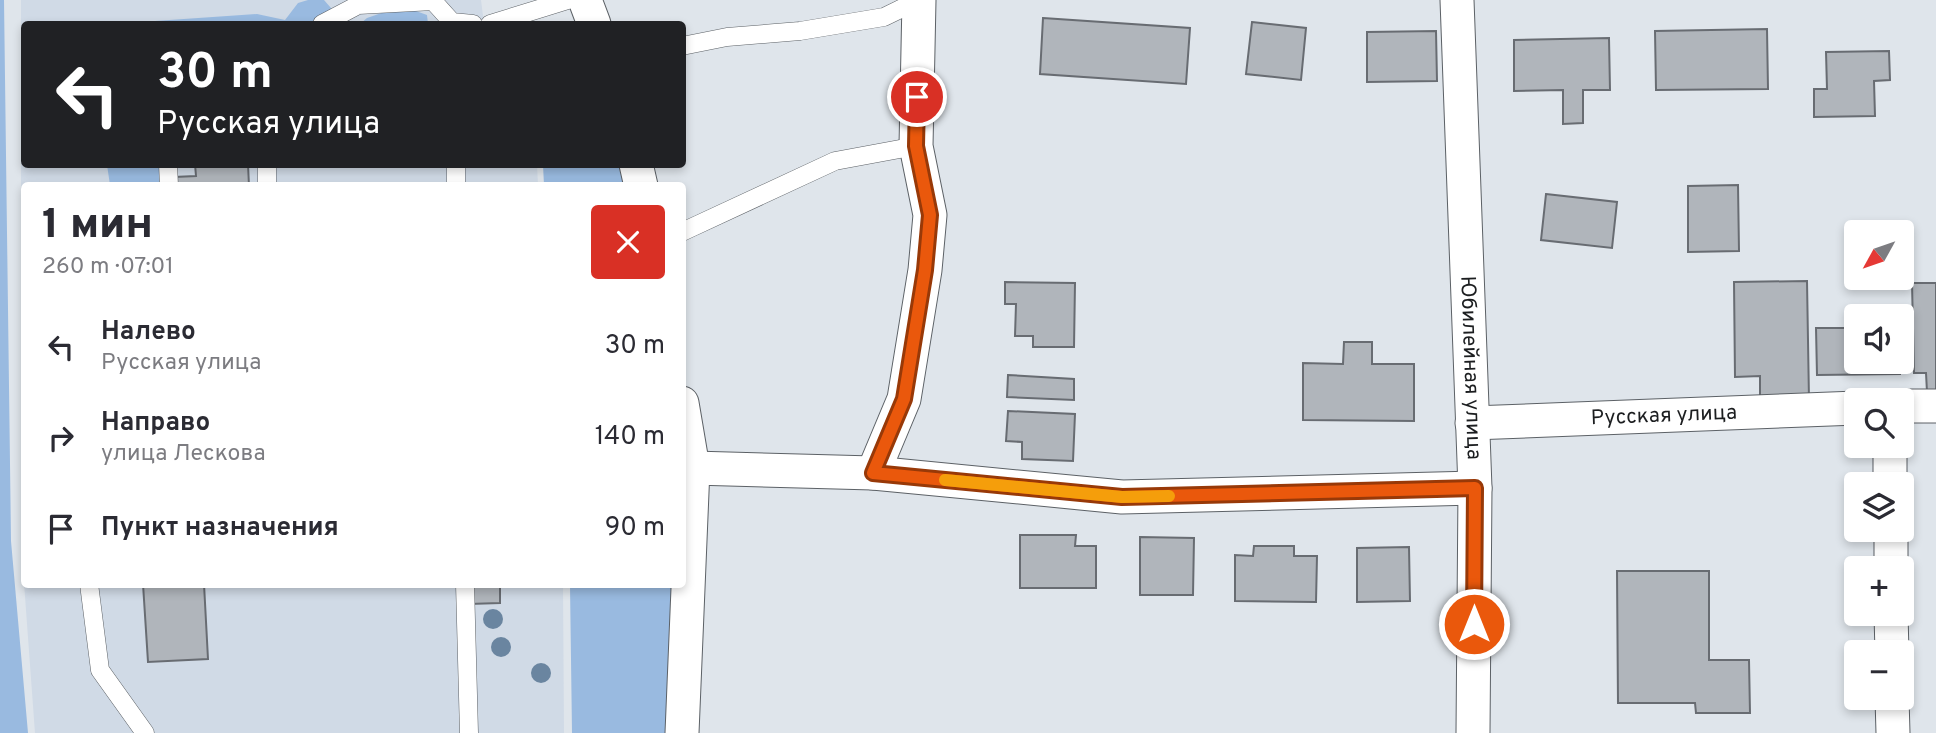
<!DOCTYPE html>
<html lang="ru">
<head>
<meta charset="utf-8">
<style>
	body { margin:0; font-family:Overpass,sans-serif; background:#f2f2f3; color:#2b2b33; height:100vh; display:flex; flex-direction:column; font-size:26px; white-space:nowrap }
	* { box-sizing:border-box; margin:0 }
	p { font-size:23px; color:#7c7c81 }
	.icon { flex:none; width:38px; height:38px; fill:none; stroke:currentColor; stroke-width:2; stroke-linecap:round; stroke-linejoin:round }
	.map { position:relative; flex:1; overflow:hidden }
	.details { position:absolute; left:21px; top:182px; width:665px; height:406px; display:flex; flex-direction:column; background:#fff; border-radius:7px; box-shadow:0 4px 10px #0003 }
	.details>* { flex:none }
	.hud { position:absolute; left:21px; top:21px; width:665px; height:147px; border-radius:7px; box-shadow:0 4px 10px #0003; background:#202124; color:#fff; overflow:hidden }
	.needle { width:46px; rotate:230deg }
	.controls { position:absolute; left:1844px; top:220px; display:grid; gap:14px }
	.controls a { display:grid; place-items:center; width:70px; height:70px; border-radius:7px; background:#fff; box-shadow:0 4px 10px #0003; font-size:35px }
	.pin { position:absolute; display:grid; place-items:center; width:60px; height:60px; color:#fff; margin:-30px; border:4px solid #fff; border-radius:50%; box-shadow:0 2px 7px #0007 }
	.me { position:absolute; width:77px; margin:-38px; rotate:0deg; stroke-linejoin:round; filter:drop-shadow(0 0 5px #0008) }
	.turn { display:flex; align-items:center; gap:24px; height:147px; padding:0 21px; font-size:32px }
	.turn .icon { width:91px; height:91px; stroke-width:2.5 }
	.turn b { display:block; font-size:49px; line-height:60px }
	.round { display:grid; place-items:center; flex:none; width:74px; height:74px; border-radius:7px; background:#f2f2f3 }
	.headline { display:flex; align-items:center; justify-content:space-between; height:119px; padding:0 21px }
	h1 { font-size:42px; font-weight:800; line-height:52px }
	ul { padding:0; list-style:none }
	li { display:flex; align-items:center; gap:21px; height:91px; padding:0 21px }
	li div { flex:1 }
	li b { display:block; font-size:26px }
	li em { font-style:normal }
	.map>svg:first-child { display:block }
	.built { fill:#d0dae6 }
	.green { fill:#99bae0 }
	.building { fill:#b0b5bb; stroke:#686c72; stroke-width:2 }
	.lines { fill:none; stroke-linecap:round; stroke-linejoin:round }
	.lane-casing { stroke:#5c6166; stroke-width:19 }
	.street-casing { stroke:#5c6166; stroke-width:35 }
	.lane { stroke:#fff; stroke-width:18 }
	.street { stroke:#fff; stroke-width:33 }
	.tree { fill:#6a85a0 }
	.route-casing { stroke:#983908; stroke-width:18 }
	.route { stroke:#ea580c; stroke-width:12 }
	.slow { stroke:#f59e0b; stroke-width:12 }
	.labels { text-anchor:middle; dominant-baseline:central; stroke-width:7; stroke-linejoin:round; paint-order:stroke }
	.street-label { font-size:21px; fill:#1c1e20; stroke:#dfe5eb }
</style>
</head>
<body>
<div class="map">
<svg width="1936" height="733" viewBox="0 0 1936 733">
	<rect width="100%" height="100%" fill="#dfe5eb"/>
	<!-- built -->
	<path class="built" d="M21 0H481L484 24H24V164H537L538 185 24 186V584L563 585 564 733H35L21 542Z"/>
	<!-- green -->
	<path class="green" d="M0 0H4L11 541 28 733H0Z
		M308 0H324L337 15 333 24H151L155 21 257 14 285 20 298 3Z
		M402 6 427 15 428 24H360L367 18Z
		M107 165H159L160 185H110Z
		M543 165H620L624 185H544Z
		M570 585H673L671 733H572Z"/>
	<!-- building -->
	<path class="building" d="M1043 18 1190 28 1186 84 1040 74Z
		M1252 22 1306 28 1301 80 1246 74Z
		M1767 29 1768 89 1656 90 1655 31Z
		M1436 31 1437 81 1367 82V32Z
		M1609 38 1610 90H1583V123L1563 124V90L1514 91V40Z
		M1889 51 1890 80 1874 81 1875 116 1814 117V89H1827L1826 52Z
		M195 164H248L249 186H174V177L196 176Z
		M1738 185 1739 251 1688 252V186Z
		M1546 194 1617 202 1612 248 1541 240Z
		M1807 281 1809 400 1760 401V376L1735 377 1734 282Z
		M1005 282 1075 283 1074 347H1033V336H1015L1016 304H1005Z
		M1912 283H1936V392H1927L1926 373H1914Z
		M1816 328H1857V362H1900V374L1817 375Z
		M1344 342H1372V364H1414V421L1303 420V363L1343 364Z
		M1008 375 1074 379V400L1007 397Z
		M1008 411 1075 414 1073 461 1022 459V442L1006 441Z
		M1020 535H1076L1075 546H1096V588H1020Z
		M1140 537 1194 538 1193 595H1140Z
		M1254 546H1294V556H1317L1316 602 1235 601V555L1253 556Z
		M1409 547 1410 601 1357 602V548Z
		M1617 571H1709V660H1749L1750 713H1696L1695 703H1618Z
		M143 584H204L208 659 148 662Z
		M469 584H500V603L469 604Z"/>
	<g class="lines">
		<!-- lane casing -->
		<g class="lane-casing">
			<path id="lane" d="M322 24 358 5 433 1 452 22 473 24
				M490 24 568 0
				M682 46 727 37 800 31 884 17 919 0
				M168 164 169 186
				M267 164V186
				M456 164V186
				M682 232 835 161 916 146
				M89 584 100 670 145 733
				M465 584 469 733"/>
		</g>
		<!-- street casing -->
		<g class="street-casing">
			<g id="street">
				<path d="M585 0 594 24"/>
				<path id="s1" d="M1457 0 1475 488 1473 733"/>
				<path d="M636 164 641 186"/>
				<path d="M1902 406H1936"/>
				<path id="s2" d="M1472 423 1857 408"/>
				<path d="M1890 446V485"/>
				<path d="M693 468 873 473 1122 497 1475 488"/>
				<path d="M873 473 904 399 925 270 930 215 916 146 919 0"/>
				<path d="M1891 530V569"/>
				<path d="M1891 614 1892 653"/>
				<path d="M1892 698 1893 733"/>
				<path d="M682 733 693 468 682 403"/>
			</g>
		</g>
		<!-- lane -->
		<use href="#lane" class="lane"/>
		<!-- street -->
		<use href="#street" class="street"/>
	</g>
	<!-- trees -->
	<g class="tree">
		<circle cx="493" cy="619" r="10"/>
		<circle cx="501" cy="647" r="10"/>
		<circle cx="541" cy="673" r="10"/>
	</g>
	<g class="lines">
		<!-- route casing -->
		<g class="route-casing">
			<path id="route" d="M917 97 916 146 930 215 925 270 904 399 873 473 1122 497 1475 488 1474 624"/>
		</g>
		<!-- route -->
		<use href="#route" class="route"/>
		<!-- slow -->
		<path class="slow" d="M945 480 1122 497 1169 496"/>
	</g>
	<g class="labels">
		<!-- street labels -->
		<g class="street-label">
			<text stroke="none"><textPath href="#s1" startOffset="368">Юбилейная улица</textPath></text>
			<text stroke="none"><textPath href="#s2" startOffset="192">Русская улица</textPath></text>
		</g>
	</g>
</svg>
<div class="controls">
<a><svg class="needle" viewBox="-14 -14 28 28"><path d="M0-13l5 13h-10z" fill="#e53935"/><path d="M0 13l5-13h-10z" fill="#7c7c81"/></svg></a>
<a><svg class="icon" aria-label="sound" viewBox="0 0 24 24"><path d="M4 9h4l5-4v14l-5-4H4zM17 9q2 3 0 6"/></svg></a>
<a><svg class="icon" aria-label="search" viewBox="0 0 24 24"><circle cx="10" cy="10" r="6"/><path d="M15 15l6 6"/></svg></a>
<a><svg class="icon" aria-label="layers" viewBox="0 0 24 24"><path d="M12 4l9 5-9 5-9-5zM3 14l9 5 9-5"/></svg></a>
<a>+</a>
<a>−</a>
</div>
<div class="pin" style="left:917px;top:97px;background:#d93025"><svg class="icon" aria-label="arrive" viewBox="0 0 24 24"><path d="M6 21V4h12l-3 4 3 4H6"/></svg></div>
<svg class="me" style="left:1474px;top:624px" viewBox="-20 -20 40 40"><circle r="17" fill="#ea580c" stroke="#fff" stroke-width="3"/><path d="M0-11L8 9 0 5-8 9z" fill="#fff"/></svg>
<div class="hud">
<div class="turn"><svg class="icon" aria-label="left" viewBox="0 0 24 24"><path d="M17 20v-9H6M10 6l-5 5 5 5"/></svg><div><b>30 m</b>Русская улица</div></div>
</div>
<section class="details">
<div class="headline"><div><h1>1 мин</h1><p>260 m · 07:01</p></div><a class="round" style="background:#d93025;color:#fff"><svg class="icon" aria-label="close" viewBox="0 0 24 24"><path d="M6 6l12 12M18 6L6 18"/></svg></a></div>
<ul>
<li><svg class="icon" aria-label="left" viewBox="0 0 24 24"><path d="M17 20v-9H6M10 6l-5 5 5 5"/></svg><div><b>Налево</b><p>Русская улица</p></div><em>30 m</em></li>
<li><svg class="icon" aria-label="right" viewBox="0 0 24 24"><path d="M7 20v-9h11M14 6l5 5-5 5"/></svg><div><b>Направо</b><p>улица Лескова</p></div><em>140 m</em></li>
<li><svg class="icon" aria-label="arrive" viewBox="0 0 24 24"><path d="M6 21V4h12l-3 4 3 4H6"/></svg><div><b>Пункт назначения</b></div><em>90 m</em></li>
</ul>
</section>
</div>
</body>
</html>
